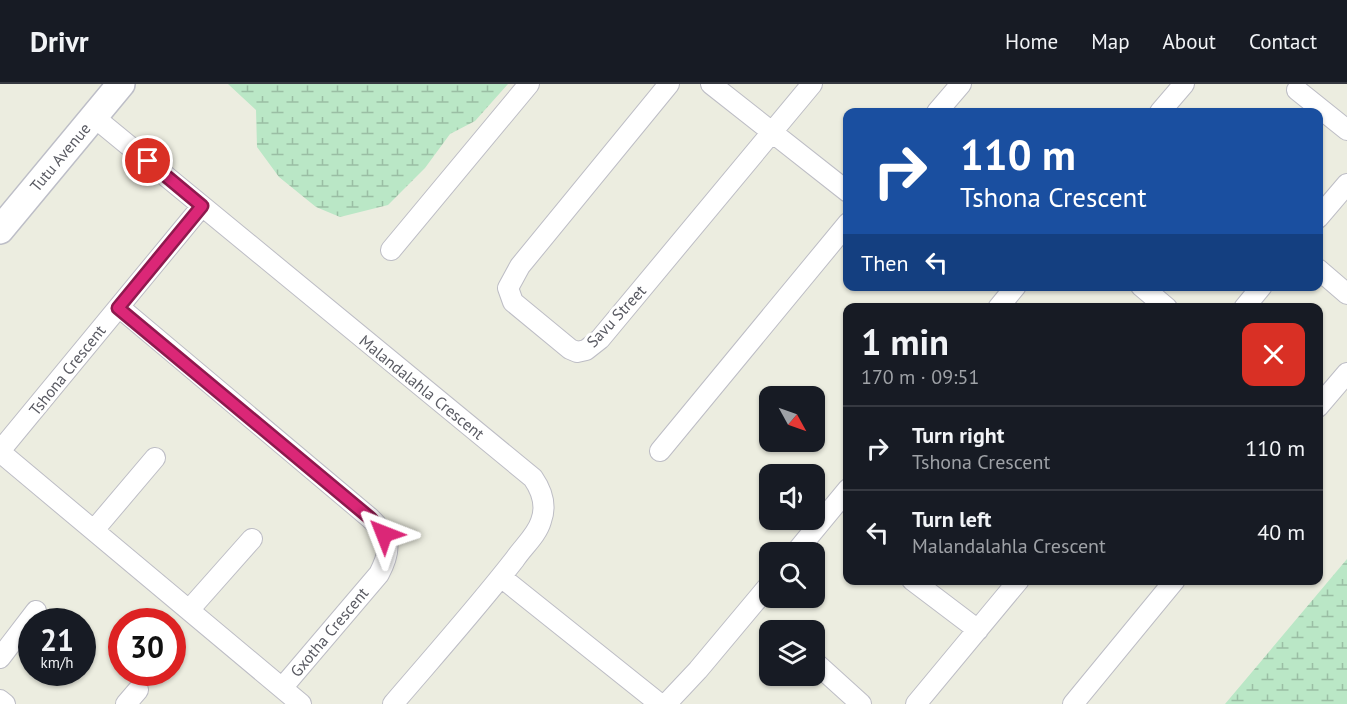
<!DOCTYPE html>
<html lang="en">
<head>
<meta charset="utf-8">
<style>
	body { margin:0; font-family:"PT Sans",sans-serif; background:#242831; color:#f1f3f6; height:100vh; display:flex; flex-direction:column; font-size:22px; white-space:nowrap }
	* { box-sizing:border-box; margin:0 }
	p { font-size:20px; color:#9ea1a6 }
	.icon { flex:none; width:33px; height:33px; fill:none; stroke:currentColor; stroke-width:2; stroke-linecap:round; stroke-linejoin:round }
	.map { position:relative; flex:1; overflow:hidden }
	.side { position:absolute; left:843px; top:219px; width:480px; height:282px; display:flex; flex-direction:column; background:#171b24; border-radius:12px; box-shadow:0 2px 4px #0004 }
	.side>* { flex:none }
	.banner { position:absolute; left:843px; top:24px; width:480px; height:183px; border-radius:12px; box-shadow:0 2px 4px #0004; background:#1a4fa0; color:#fff; overflow:hidden }
	.needle { width:39px; rotate:130deg }
	.fabs { position:absolute; left:759px; top:302px; display:grid; gap:12px }
	.fabs a { display:grid; place-items:center; width:66px; height:66px; border-radius:12px; background:#171b24; box-shadow:0 2px 4px #0004; font-size:30px }
	.speed { position:absolute; left:18px; top:524px; display:flex; gap:12px; font-size:30px; font-weight:700; text-align:center }
	.speed>* { display:grid; place-content:center; width:78px; height:78px; border-radius:50%; background:#171b24; box-shadow:0 2px 4px #0004; line-height:1 }
	.speed small { font-size:15px; font-weight:400 }
	.speed .limit { border:9px solid #d22; background:#fff; color:#111 }
	.pin { position:absolute; display:grid; place-items:center; width:51px; height:51px; color:#fff; margin:-26px; border:3px solid #fff; border-radius:50%; box-shadow:0 2px 6px #0007 }
	.me { position:absolute; width:66px; margin:-33px; rotate:315deg; stroke-linejoin:round; filter:drop-shadow(0 0 4px #0008) }
	.turn { display:flex; align-items:center; gap:21px; height:126px; padding:0 18px; font-size:27px }
	.turn .icon { width:78px; height:78px; stroke-width:2.5 }
	.turn b { display:block; font-size:42px; line-height:51px }
	.then { display:flex; align-items:center; height:57px; padding:0 18px; background:#0003; gap:12px; font-size:22px }
	.round { display:grid; place-items:center; flex:none; width:63px; height:63px; border-radius:12px; background:#242831 }
	.headline { display:flex; align-items:center; justify-content:space-between; height:102px; padding:0 18px }
	h1 { font-size:36px; font-weight:700; line-height:45px }
	ul { padding:0; list-style:none }
	li { display:flex; align-items:center; gap:18px; height:84px; padding:0 18px; border-top:2px solid #363941 }
	li div { flex:1 }
	li b { display:block; font-size:22px }
	li em { font-style:normal }
	header { display:flex; align-items:center; gap:36px; box-sizing:border-box; height:84px; padding:0 30px; background:#171b24; border-bottom:2px solid #363941 }
	header strong { font-size:28px }
	nav { display:flex; gap:33px; margin-inline-start:auto; font-size:21px }
	.map>svg:first-child { display:block }
	.wetland { fill:url(#wetland-marsh) }
	.lines { fill:none; stroke-linecap:round; stroke-linejoin:round }
	.street-casing { stroke:#bdbdc5; stroke-width:22 }
	.secondary-casing { stroke:#bdbec7; stroke-width:30 }
	.street { stroke:#fff; stroke-width:20 }
	.secondary { stroke:#fff; stroke-width:27 }
	.route-casing { stroke:#8e194d; stroke-width:15 }
	.route { stroke:#db2777; stroke-width:10 }
	.labels { text-anchor:middle; dominant-baseline:central; stroke-width:6; stroke-linejoin:round; paint-order:stroke }
	.street-label { font-size:16px; fill:#595a62; stroke:#fff }
</style>
</head>
<body>
<header>
<strong>Drivr</strong>
<nav><a>Home</a><a>Map</a><a>About</a><a>Contact</a></nav>
</header>
<div class="map">
<svg width="1347" height="620" viewBox="0 0 1347 620">
	<defs>
		<pattern id="wetland-marsh" width="20" height="14" patternUnits="userSpaceOnUse" patternTransform="scale(1.5)"><rect width="20" height="14" fill="#bae7c6"/><path d="M1 5h8M5 5V1M11 12h8M15 12V8" fill="none" stroke="#9abea4"/></pattern>
	</defs>
	<rect width="100%" height="100%" fill="#ecede0"/>
	<!-- wetland -->
	<path class="wetland" d="M228 0H508L475 37 450 50 425 84 388 121 340 133 316 123 279 93 257 63 256 26Z
		M1347 475V620H1225Z"/>
	<g class="lines">
		<!-- street casing -->
		<g class="street-casing">
			<path id="street" d="M669 0 520 182 508 204 513 218 570 265 577 268 586 266 600 255 812 0
				M711 0 848 108
				M1297 6 1347 46
				M937 28 961 0
				M1160 28 1184 0
				M94 33 533 394C542 407 547 421 541 437 537 451 523 463 515 475 476 525 434 572 393 620
				M1318 134 1347 100
				M391 166 529 0
				M1318 185 1347 210
				M1141 202 1167 224
				M119 223 370 434C391 454 392 465 379 490L282 604
				M998 224 1016 202
				M1244 224 1262 202
				M1318 323 1347 289
				M0 367 202 122
				M660 367 848 139
				M0 368 301 620
				M94 446 155 374
				M796 468 848 405
				M501 493 660 620
				M912 496 978 546
				M189 526 252 455
				M0 574 36 527
				M818 581 861 620
				M0 616 5 620
				M126 620 138 606
				M666 620 698 586 770 500
				M916 620 1019 496
				M1073 620 1175 496"/>
		</g>
		<!-- secondary casing -->
		<g class="secondary-casing">
			<path id="secondary" d="M0 146 121 0"/>
		</g>
		<!-- street -->
		<use href="#street" class="street"/>
		<!-- secondary -->
		<use href="#secondary" class="secondary"/>
	</g>
	<g class="lines">
		<!-- route casing -->
		<g class="route-casing">
			<path id="route" d="M148 77 202 122 118 224 370 434 384 450"/>
		</g>
		<!-- route -->
		<use href="#route" class="route"/>
	</g>
	<g class="labels">
		<!-- street labels -->
		<g class="street-label">
			<text transform="translate(60 73) rotate(-50)">Tutu Avenue</text>
			<text transform="translate(616 232) rotate(-47)">Savu Street</text>
			<text transform="translate(67 286) rotate(-51)">Tshona Crescent</text>
			<text transform="translate(422 303) rotate(39)">Malandalahla Crescent</text>
			<text transform="translate(329 548) rotate(-50)">Gxotha Crescent</text>
		</g>
	</g>
</svg>
<div class="fabs">
<a><svg class="needle" viewBox="-14 -14 28 28"><path d="M0-13l5 13h-10z" fill="#e53935"/><path d="M0 13l5-13h-10z" fill="#9ea1a6"/></svg></a>
<a><svg class="icon" aria-label="sound" viewBox="0 0 24 24"><path d="M4 9h4l5-4v14l-5-4H4zM17 9q2 3 0 6"/></svg></a>
<a><svg class="icon" aria-label="search" viewBox="0 0 24 24"><circle cx="10" cy="10" r="6"/><path d="M15 15l6 6"/></svg></a>
<a><svg class="icon" aria-label="layers" viewBox="0 0 24 24"><path d="M12 4l9 5-9 5-9-5zM3 14l9 5 9-5"/></svg></a>
</div>
<div class="speed"><div>21<small>km/h</small></div><div class="limit">30</div></div>
<div class="pin" style="left:148px;top:77px;background:#d93025"><svg class="icon" aria-label="arrive" viewBox="0 0 24 24"><path d="M6 21V4h12l-3 4 3 4H6"/></svg></div>
<svg class="me" style="left:384px;top:450px" viewBox="-20 -20 40 40"><path d="M0-17L14 15 0 8-14 15z" fill="#db2777" stroke="#fff" stroke-width="4"/></svg>
<div class="banner">
<div class="turn"><svg class="icon" aria-label="right" viewBox="0 0 24 24"><path d="M7 20v-9h11M14 6l5 5-5 5"/></svg><div><b>110 m</b>Tshona Crescent</div></div>
<div class="then">Then<svg class="icon" aria-label="left" viewBox="0 0 24 24"><path d="M17 20v-9H6M10 6l-5 5 5 5"/></svg></div>
</div>
<section class="side">
<div class="headline"><div><h1>1 min</h1><p>170 m · 09:51</p></div><a class="round" style="background:#d93025;color:#fff"><svg class="icon" aria-label="close" viewBox="0 0 24 24"><path d="M6 6l12 12M18 6L6 18"/></svg></a></div>
<ul>
<li><svg class="icon" aria-label="right" viewBox="0 0 24 24"><path d="M7 20v-9h11M14 6l5 5-5 5"/></svg><div><b>Turn right</b><p>Tshona Crescent</p></div><em>110 m</em></li>
<li><svg class="icon" aria-label="left" viewBox="0 0 24 24"><path d="M17 20v-9H6M10 6l-5 5 5 5"/></svg><div><b>Turn left</b><p>Malandalahla Crescent</p></div><em>40 m</em></li>
</ul>
</section>
</div>
</body>
</html>
